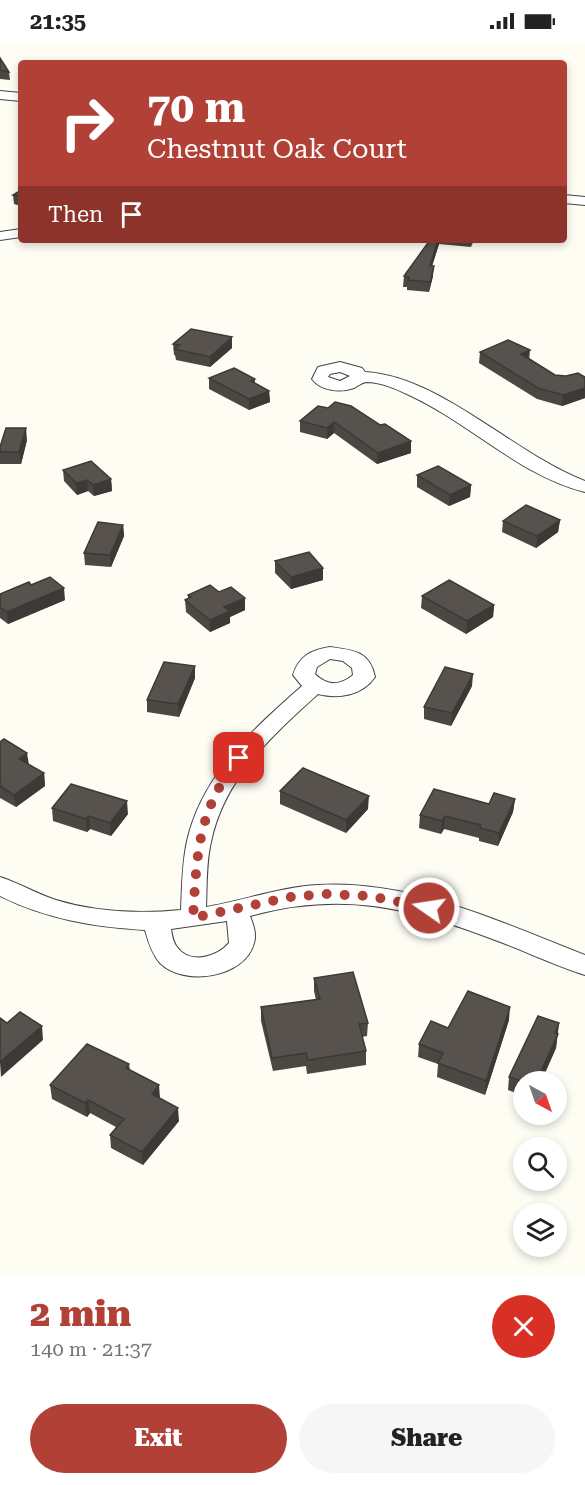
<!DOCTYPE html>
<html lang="en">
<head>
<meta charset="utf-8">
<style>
	body { margin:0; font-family:"Roboto Serif",serif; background:#f6f6f6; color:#222; height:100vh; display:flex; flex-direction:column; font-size:22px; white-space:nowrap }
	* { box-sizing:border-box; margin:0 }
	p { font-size:20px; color:#767676 }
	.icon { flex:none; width:33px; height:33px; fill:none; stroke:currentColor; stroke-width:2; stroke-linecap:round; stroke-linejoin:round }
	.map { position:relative; height:1233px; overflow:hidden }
	.drawer { display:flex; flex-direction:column; background:#fff; flex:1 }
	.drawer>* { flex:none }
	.top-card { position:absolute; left:18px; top:18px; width:549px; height:183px; border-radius:6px; box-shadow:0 3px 9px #0003; background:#b14037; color:#fff; overflow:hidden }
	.needle { width:39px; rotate:140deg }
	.controls { position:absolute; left:513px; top:1029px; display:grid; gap:12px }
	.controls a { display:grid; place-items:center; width:54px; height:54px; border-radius:50%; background:#fff; box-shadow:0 3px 9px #0003; font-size:30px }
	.pin { position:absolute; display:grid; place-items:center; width:51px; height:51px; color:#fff; margin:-26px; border-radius:12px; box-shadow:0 3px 9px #0006 }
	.me { position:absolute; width:66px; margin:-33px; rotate:283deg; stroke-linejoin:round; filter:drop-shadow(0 0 4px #0008) }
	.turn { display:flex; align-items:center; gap:21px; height:126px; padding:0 30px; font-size:27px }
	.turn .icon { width:78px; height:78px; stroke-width:2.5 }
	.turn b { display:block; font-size:42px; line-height:51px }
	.then { display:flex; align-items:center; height:57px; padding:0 30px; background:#0003; gap:12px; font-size:22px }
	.round { display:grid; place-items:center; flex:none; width:63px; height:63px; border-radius:32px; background:#f6f6f6 }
	.head { display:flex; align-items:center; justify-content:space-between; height:102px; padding:0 30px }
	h1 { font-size:36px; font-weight:800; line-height:45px; color:#b14037 }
	.cta { display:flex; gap:12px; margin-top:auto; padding:12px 30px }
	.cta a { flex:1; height:69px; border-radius:36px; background:#b14037; color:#fff; font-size:24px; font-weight:800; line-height:69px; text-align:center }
	.cta a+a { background:#f6f6f6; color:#222 }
	.status { display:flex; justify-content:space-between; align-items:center; height:42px; padding:0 30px; background:#fff; direction:ltr }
	.status svg { height:16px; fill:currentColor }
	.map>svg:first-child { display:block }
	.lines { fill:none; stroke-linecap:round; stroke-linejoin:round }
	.minor-casing { stroke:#434343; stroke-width:2 }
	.minor { fill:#fff; fill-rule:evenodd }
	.wall { fill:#4b4742 }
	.shaded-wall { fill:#3d3936 }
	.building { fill:#57524d; stroke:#3d3936; stroke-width:1.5 }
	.route { stroke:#b14037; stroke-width:10; stroke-dasharray:0 18 }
</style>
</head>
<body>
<div class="status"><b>21:35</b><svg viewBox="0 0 49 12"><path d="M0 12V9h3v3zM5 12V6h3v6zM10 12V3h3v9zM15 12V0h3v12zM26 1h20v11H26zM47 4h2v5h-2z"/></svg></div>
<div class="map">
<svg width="585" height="1233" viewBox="0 0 585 1233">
	<rect width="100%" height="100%" fill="#fefdf4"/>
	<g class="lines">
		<!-- minor casing -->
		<g class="minor-casing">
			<path id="minor" d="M0 49 21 51V59L0 57Z
				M564 153 585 155V163L564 161Z
				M21 187V195L0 198V190Z
				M340 320 362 326 365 330C440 334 514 412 585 439V450C520 434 470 381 409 353 396 347 381 340 366 340 361 341 358 344 354 346 340 351 321 349 312 337L318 325ZM340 330 350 334 340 339 328 335 330 332Z
				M330 605C353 608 370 609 375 635 362 654 338 657 318 652 272 694 224 736 211 800 206 821 207 843 206 865 243 859 280 845 318 843 412 838 500 880 585 913V933C554 923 525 909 495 898 409 865 341 849 250 874 253 882 257 892 254 901 245 936 184 945 160 921 152 912 148 899 145 888 94 885 46 877 0 854V835C19 841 37 852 56 858 95 870 141 872 181 868 182 845 182 822 187 799 202 733 253 687 302 644L293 633C299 614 311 608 330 605ZM330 617 343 619 352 626 353 633C340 644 327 644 315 632L317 625ZM227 879 229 901C217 915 190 923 177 905 173 900 172 893 171 887Z"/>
		</g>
		<!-- minor -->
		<use href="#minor" class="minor"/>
	</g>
	<!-- wall -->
	<path class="wall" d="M0 16 9 30 10 38 0 37Z
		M21 148V164L14 162 13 153Z
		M430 198H474L471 205 439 202 432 224 433 234 429 250 407 248V245H403L404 234Z
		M173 302 232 306 210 325 176 318 175 313H174Z
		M480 310 529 316 555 333 566 334 585 335V356L562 364 537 357 479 321Z
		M209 336 255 337V341L269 349 270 360 249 368 209 347Z
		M318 364 380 383 411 399V411L377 422 334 391 327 397 300 390V379Z
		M27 398 21 422H0V410Z
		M63 428 111 437 112 449 94 454 88 449 77 453 64 439Z
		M417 433 471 443 470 455 449 464 417 445Z
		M560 478 558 490 536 506 502 490 503 479Z
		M123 483 124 494 111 525 85 523 84 511Z
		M275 519 323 526V538L291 547 275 531Z
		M31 543 65 558 8 582 0 576V552Z
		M188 553 245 568 230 575V581L210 590 186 570 185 558 188 557Z
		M422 554 494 563 493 575 466 592 421 566Z
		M195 636 179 675 147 670V658Z
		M472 644 451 684 424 677V665Z
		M0 700 29 722 44 731 45 744 16 765 0 756Z
		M280 749 368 767 346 791 280 762Z
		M515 757 513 770 498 804 479 799V796L444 787 441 792 419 786 420 773Z
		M52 766 128 772 111 794 90 787 87 790 53 779Z
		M314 936 368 981 367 994 362 995 366 1009V1023L307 1032 306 1024 273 1029 261 979V965L316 958 314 949Z
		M509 978 485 1053 437 1035 438 1022 418 1015 419 1002 448 986Z
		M559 981 556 1006 541 1040H524V1054L508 1048 509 1035Z
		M129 1022 130 1028 160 1057 179 1079 143 1123 111 1106 110 1093 116 1085 90 1071 87 1075 52 1057 50 1043Z"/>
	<!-- shaded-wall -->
	<path class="shaded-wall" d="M438 198H439V202L429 234 430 224Z
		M434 224 433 234 429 250 430 240Z
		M232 295V306L210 325V315Z
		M530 308 529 319 521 312Z
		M585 346V356L562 364 563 353Z
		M269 349 270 360 249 368V357Z
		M334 380V391L327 397V386Z
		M26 386 27 398 21 422 19 410Z
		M411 399V411L377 422 378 411Z
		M111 437 112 449 94 454 93 443Z
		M87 438 88 449 77 453 76 441Z
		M471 443 470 455 449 464 450 453Z
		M560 478 558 490 536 506 537 494Z
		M123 483 124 494 111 525 110 513Z
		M323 526V538L291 547V535Z
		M64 546 65 558 8 582 7 570Z
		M245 556V568L230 575V581L210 590V578L224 565Z
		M494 563 493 575 466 592 467 579Z
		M195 624V636L179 675 178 662Z
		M473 632 472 644 451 684 452 671Z
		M27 711 29 723 19 717Z
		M44 731 45 744 16 765 14 753Z
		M369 754 368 767 346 791V778Z
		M515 757 513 770 498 804 499 791Z
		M127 759 128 772 111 794 110 781Z
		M89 774 90 787 87 790 86 777Z
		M445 774 444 787 441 792 442 779Z
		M510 965 509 978 485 1053 486 1039Z
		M559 981 556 1006 541 1040H536Z
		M42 984 43 998 1 1035 0 1020Z
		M159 1043 160 1056 152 1052Z
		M88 1058 90 1071 87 1075 85 1061Z
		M178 1066 179 1079 143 1123 142 1110Z"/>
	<!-- building -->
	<path class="building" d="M0 16 9 30 0 28Z
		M21 148V154L13 153Z
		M430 198H438L430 224H434L430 240 408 238 409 235 404 234Z
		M191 287 232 295 210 315 175 307 180 303 173 302Z
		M508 298 530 308 521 312 555 333 566 334 578 331 585 335V346L563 353 538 346 480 310Z
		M234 326 255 337 251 339 269 349 249 357 209 336Z
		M335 360 351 364 380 383 385 382 411 399 378 411 334 380 327 386 300 379 318 364 328 366Z
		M6 386H26L19 410H0V405Z
		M91 419 111 437 93 443 87 438 76 441 63 428Z
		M438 424 471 443 450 453 417 433Z
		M526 463 560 478 537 494 503 479Z
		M98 480 123 483 110 513 84 511Z
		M309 510 323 526 291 535 275 519Z
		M50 535 64 546 7 570 0 565V552L29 540 31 543Z
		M449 538 494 563 467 579 422 554Z
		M210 543 219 550 231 545 245 556 224 565 230 569 210 578 185 558 191 555 188 553Z
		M164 620 195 624 178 662 147 658Z
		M445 625 473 632 452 671 424 665Z
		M4 697 27 711 19 717 44 731 14 753 0 744V740L1 739 0 738V700Z
		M303 726 369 754 346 778 280 749Z
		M71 742 127 759 110 781 89 774 86 777 52 766Z
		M434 747 489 762 494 751 515 757 499 791 480 786 481 783 445 774 442 779 420 773Z
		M353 930 368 981 359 982 366 1009 308 1018 306 1011 272 1016 261 965 320 957 314 936Z
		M468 949 510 965 486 1039 438 1021 443 1011 419 1002 431 979 448 986Z
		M20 970 42 984 0 1020V976L7 981Z
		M538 974 559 981 555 991 558 992 536 1040H524L509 1035Z
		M87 1002 129 1022 126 1026 159 1043 152 1052 178 1066 142 1110 110 1093 124 1077 88 1058 85 1061 50 1043Z"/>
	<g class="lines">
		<!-- route -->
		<path class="route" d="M239 716C197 769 197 812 193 876L290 855 325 852 369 854 429 866"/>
	</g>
</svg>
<div class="controls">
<a><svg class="needle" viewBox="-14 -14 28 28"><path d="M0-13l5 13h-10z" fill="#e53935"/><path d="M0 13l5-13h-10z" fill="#767676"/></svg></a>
<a><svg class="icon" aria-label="search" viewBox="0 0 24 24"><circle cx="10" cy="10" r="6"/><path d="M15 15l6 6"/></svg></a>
<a><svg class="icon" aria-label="layers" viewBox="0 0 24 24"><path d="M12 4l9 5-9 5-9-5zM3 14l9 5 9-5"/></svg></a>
</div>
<div class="pin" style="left:239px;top:716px;background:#d93025"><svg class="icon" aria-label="arrive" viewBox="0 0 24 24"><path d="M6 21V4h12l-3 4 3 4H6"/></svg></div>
<svg class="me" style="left:429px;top:866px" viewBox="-20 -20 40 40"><circle r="17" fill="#b14037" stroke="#fff" stroke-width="3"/><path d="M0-11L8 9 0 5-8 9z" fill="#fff"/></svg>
<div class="top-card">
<div class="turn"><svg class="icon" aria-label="right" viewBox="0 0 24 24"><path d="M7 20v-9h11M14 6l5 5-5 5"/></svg><div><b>70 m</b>Chestnut Oak Court</div></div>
<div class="then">Then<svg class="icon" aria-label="arrive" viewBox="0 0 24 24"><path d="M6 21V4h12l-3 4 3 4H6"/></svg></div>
</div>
</div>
<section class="drawer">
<div class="head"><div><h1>2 min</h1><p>140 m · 21:37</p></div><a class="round" style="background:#d93025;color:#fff"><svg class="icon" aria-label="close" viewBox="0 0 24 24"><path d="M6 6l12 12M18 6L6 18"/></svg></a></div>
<div class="cta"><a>Exit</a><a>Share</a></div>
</section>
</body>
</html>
